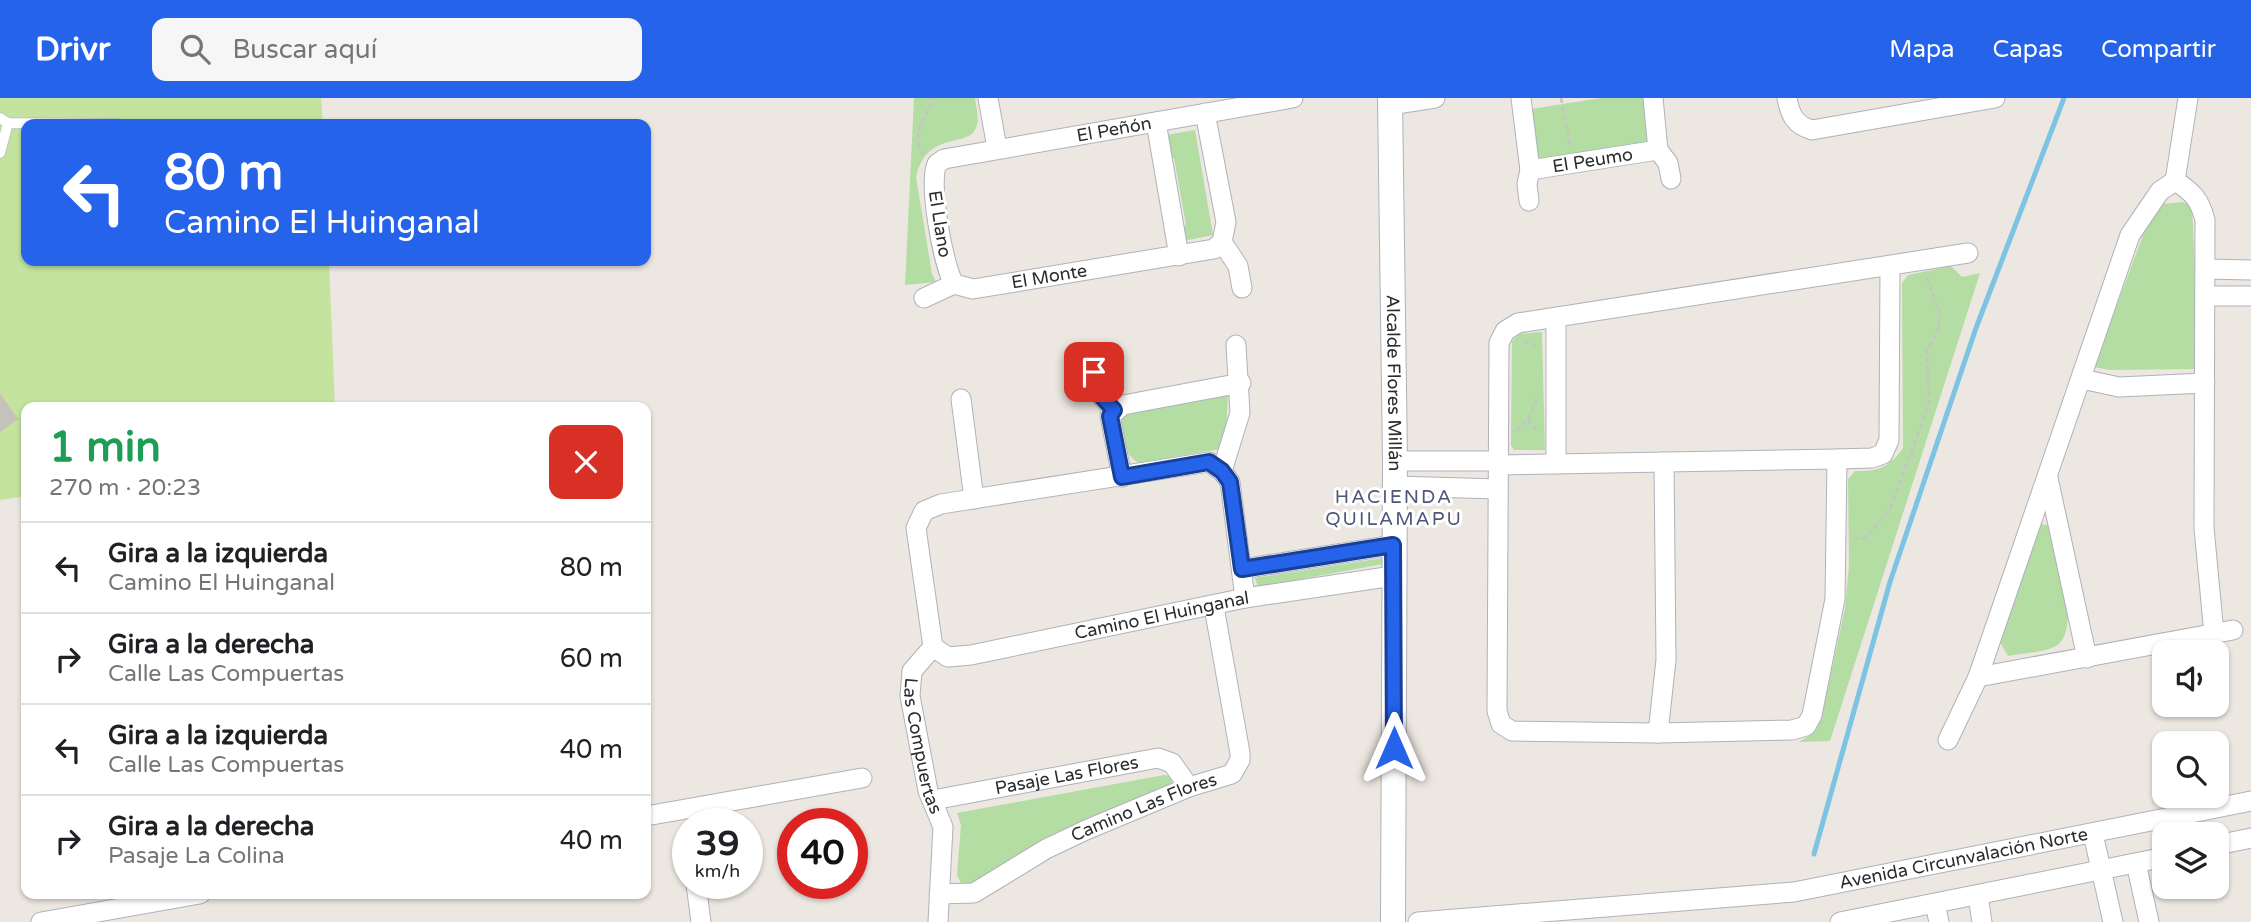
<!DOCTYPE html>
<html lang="es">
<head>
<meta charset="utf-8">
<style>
	body { margin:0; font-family:"Varela Round",sans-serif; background:#f6f6f6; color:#202124; height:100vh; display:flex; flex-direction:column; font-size:26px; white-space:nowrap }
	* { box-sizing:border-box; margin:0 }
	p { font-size:23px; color:#757577 }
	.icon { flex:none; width:38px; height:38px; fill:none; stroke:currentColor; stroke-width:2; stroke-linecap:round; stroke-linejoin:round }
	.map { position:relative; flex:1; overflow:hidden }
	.drawer { position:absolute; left:21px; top:304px; width:630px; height:497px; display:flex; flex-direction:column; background:#fff; border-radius:14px; box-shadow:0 2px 5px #0004 }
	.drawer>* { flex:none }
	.top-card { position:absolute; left:21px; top:21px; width:630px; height:147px; border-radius:14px; box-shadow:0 2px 5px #0004; background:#2563eb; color:#fff; overflow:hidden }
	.fabs { position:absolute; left:2152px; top:542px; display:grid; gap:14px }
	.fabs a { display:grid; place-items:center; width:77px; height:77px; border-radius:14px; background:#fff; box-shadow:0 2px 5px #0004; font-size:35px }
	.speed { position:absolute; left:672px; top:710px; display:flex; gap:14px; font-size:35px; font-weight:700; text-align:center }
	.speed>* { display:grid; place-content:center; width:91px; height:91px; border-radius:50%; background:#fff; box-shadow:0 2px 5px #0004; line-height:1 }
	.speed small { font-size:18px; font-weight:400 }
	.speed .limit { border:10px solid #d22; background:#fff; color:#111 }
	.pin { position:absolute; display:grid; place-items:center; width:60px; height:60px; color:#fff; margin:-30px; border-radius:14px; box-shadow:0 4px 10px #0006 }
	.me { position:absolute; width:77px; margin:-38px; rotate:0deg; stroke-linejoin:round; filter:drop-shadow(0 0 5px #0008) }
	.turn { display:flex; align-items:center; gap:24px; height:147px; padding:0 28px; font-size:32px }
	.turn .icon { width:91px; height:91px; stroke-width:2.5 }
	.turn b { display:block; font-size:49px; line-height:60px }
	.round { display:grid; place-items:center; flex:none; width:74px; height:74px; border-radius:14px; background:#f6f6f6 }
	.overview { display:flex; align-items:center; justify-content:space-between; height:119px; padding:0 28px }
	h1 { font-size:42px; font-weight:700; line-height:52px; color:#1e9e55 }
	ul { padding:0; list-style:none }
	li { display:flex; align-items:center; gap:21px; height:91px; padding:0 28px; border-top:2px solid #e0e0e0 }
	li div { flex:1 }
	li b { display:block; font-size:26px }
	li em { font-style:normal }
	header { display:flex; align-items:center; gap:42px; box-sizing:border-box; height:98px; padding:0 35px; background:#2563eb; color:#fff }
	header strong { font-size:33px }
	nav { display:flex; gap:38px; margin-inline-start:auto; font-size:24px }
	.search { width:490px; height:63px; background:#f6f6f6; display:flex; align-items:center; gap:18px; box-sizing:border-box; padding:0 24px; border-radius:14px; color:#757577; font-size:26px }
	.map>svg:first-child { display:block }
	.green { fill:#b3dda2 }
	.pitch { fill:#c3e39f }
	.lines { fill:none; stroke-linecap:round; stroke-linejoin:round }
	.stream { stroke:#7dc3e3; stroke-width:5 }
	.building { fill:#c5c1bb; stroke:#c7c3b9; stroke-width:2 }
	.service-casing { stroke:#b0b1bb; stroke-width:11 }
	.minor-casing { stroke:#b0b1bb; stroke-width:21 }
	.tertiary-casing { stroke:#b0b1bb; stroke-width:26 }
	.path { stroke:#c4c4c4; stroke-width:2.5; stroke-dasharray:5 3.5; stroke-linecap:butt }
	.service { stroke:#fff; stroke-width:10 }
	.minor { stroke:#fff; stroke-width:19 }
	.tertiary { stroke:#fff; stroke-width:24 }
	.route-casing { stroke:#184099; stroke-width:18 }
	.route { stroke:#2563eb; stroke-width:12 }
	.labels { text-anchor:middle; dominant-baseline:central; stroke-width:6; stroke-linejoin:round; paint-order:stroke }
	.street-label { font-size:18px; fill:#2c2c2c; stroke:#fff }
	.neighbourhood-label { font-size:19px; letter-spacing:2px; fill:#505678; stroke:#fff }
</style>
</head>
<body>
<header>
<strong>Drivr</strong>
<div class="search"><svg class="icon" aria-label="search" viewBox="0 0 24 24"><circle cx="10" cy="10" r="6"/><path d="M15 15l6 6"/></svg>Buscar aquí</div>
<nav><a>Mapa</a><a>Capas</a><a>Compartir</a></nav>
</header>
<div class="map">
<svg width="2251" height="824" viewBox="0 0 2251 824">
	<rect width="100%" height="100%" fill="#ece7e0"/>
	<!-- green -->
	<path class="green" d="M914 0H975C976 8 979 20 977 27 970 53 928 29 916 79L932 176 936 184 905 187Z
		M1601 0H1647L1654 48 1534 67 1525 12Z
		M1195 32 1213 137 1183 143 1181 131 1186 127 1174 60H1170L1166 37Z
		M2183 104 2192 108 2199 260 2195 271 2110 272 2094 269 2146 129 2163 106Z
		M1951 168 1962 179 1980 175 1830 643 1799 644 1814 635 1821 622 1845 510 1849 467 1848 381 1855 373C1878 374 1890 369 1903 350L1902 185 1908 177Z
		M1542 234 1545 352H1514L1511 347 1512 243 1519 236Z
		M1228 296 1226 335 1220 351 1138 365 1129 357 1119 321 1130 313Z
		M2041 426 2052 428C2057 451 2082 534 2056 548 2043 555 2022 555 2008 558L2000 544Z
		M1383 460V466L1258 489 1255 480Z
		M1164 677 1171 678 1172 687 969 787 961 785 957 777 961 727 957 715Z"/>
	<!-- pitch -->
	<path class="pitch" d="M0 0H321L323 26H26V163H329L335 310H26V398L0 402Z"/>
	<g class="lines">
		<!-- stream -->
		<path class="stream" d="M1814 756 1890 484 1976 230 2064 0"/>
	</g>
	<!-- building -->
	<path class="building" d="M0 297 17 321 0 333Z"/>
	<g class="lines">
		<!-- service casing -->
		<g class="service-casing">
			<path id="service" d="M0 20 8 25 118 26
				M0 55 8 25"/>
		</g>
		<!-- minor casing -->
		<g class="minor-casing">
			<g id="minor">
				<path d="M988 0 997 50"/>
				<path id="s1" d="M1521 0 1530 72 1658 52 1653 0"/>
				<path d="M1787 0C1790 17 1795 27 1812 32L1995 0"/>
				<path d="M1390 7 1435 0"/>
				<path d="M1156 24 1179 158"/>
				<path d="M1658 52 1668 65 1671 81"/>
				<path d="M2175 83C2193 94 2200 102 2205 122L2204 430 2214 536"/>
				<path d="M2175 83 2188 0"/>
				<path d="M1529 103 1527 86 1530 72"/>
				<path d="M1222 144 1238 168 1242 190"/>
				<path d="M2206 171 2251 172"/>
				<path id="s2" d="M954 186C943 167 928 85 937 66L944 61 1293 0"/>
				<path d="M2206 198H2251"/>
				<path id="s3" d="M924 200 954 186 973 191 1214 151 1222 144 1226 124 1205 15"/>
				<path d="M1556 220V366"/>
				<path d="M1094 274 1103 300 1114 312"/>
				<path d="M2082 281 2119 289 2205 285"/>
				<path d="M961 301 974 401"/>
				<path d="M1837 361 1835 501 1812 617 1806 628 1792 632 1658 635 1512 633 1501 626 1497 613 1499 245 1505 233 1518 225 1968 155"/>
				<path d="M1395 363H1498"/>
				<path d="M1498 367 1837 361 1872 360 1883 356 1889 342 1890 168"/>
				<path d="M1222 373 1240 315 1236 247"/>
				<path d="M1122 379 1110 318 1123 307 1241 285"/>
				<path d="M2048 380 2087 560"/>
				<path d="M1395 388 1498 391"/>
				<path d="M1242 471 1393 447"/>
				<path d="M933 549 916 430 924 413 941 406 1209 364 1222 373 1230 384 1245 500"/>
				<path id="s4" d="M933 549 948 559 971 557 1245 500 1393 478"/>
				<path id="s5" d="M933 549 912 573 910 598 928 693 943 729 938 824"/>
				<path d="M1978 579 2233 532"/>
				<path d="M1658 635 1666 562 1664 364"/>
				<path d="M1948 642 1978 579 2130 137 2160 93 2175 83"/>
				<path id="s6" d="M933 702 1158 660 1172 665 1189 689"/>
				<path d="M646 718 862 680"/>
				<path d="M2093 736 2113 824"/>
				<path d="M2217 747 2251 740"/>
				<path d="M2136 765 2149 824"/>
				<path d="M696 786 701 824"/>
				<path id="s7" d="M939 796 974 795 1046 751 1086 732 1189 689 1232 676 1240 662V655L1214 509"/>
				<path d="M1978 798 1982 824"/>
				<path d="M1935 806 1939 824"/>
				<path d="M41 824 200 796"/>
				<path id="s8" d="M1418 824 1794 794 2251 703"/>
				<path d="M1840 824 2165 759"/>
			</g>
		</g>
		<!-- tertiary casing -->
		<g class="tertiary-casing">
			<g id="tertiary">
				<path id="s9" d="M1390 0 1395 363 1393 824"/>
			</g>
		</g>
		<!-- path -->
		<path class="path" d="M1561 0 1570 48
			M923 57C910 37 925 20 934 0
			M1524 242 1536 249
			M1528 322 1537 332
			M1516 333 1528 322 1537 301
			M1853 441 1866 440 1890 411 1929 306 1927 252 1937 235 1940 218 1927 179"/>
		<!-- service -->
		<use href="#service" class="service"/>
		<!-- minor -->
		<use href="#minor" class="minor"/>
		<!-- tertiary -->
		<use href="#tertiary" class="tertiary"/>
	</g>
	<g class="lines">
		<!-- route casing -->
		<g class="route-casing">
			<path id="route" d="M1094 274 1103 300 1114 312 1110 318 1122 379 1209 364 1222 373 1230 384 1242 471 1393 447 1394 650"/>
		</g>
		<!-- route -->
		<use href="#route" class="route"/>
	</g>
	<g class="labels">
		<!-- street labels -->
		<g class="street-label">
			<text stroke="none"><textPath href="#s2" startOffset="304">El Peñón</textPath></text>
			<text stroke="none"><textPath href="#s1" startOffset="136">El Peumo</textPath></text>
			<text transform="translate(940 126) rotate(81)">El Llano</text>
			<text stroke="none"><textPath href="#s3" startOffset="130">El Monte</textPath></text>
			<text stroke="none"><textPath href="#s9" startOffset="285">Alcalde Flores Millán</textPath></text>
			<text stroke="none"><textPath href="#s4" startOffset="236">Camino El Huinganal</textPath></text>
			<text stroke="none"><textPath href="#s5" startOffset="108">Las Compuertas</textPath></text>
			<text stroke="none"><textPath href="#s6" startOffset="136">Pasaje Las Flores</textPath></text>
			<text stroke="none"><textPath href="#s7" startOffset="226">Camino Las Flores</textPath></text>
			<text stroke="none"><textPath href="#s8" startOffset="550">Avenida Circunvalación Norte</textPath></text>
		</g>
		<!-- neighbourhood labels -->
		<g class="neighbourhood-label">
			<text x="1394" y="399">HACIENDA<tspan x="1394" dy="22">QUILAMAPU</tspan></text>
		</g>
	</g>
</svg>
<div class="fabs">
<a><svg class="icon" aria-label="sound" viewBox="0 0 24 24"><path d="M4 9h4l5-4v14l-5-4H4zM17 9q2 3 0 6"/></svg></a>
<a><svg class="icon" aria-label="search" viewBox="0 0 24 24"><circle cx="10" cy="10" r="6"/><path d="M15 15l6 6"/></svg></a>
<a><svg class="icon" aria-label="layers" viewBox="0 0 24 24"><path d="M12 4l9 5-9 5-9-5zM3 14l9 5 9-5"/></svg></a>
</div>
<div class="speed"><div>39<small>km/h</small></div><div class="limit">40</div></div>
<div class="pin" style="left:1094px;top:274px;background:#d93025"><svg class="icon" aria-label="arrive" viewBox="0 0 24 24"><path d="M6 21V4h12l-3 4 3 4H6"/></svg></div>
<svg class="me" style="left:1394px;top:650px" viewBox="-20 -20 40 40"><path d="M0-17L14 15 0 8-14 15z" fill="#2563eb" stroke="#fff" stroke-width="4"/></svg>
<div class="top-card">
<div class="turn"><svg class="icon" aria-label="left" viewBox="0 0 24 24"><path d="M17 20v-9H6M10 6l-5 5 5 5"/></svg><div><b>80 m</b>Camino El Huinganal</div></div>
</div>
<section class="drawer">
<div class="overview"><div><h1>1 min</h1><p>270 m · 20:23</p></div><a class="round" style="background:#d93025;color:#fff"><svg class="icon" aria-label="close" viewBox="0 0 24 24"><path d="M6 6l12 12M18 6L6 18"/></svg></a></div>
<ul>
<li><svg class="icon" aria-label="left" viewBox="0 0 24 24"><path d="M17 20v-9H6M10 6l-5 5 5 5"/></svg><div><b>Gira a la izquierda</b><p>Camino El Huinganal</p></div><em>80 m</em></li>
<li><svg class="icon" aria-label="right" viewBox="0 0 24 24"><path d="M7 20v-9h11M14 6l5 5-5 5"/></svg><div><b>Gira a la derecha</b><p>Calle Las Compuertas</p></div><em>60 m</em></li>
<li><svg class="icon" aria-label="left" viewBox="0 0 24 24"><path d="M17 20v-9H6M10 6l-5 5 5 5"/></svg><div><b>Gira a la izquierda</b><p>Calle Las Compuertas</p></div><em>40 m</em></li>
<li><svg class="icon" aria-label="right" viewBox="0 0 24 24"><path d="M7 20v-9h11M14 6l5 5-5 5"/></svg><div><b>Gira a la derecha</b><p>Pasaje La Colina</p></div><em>40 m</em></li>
</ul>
</section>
</div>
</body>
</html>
